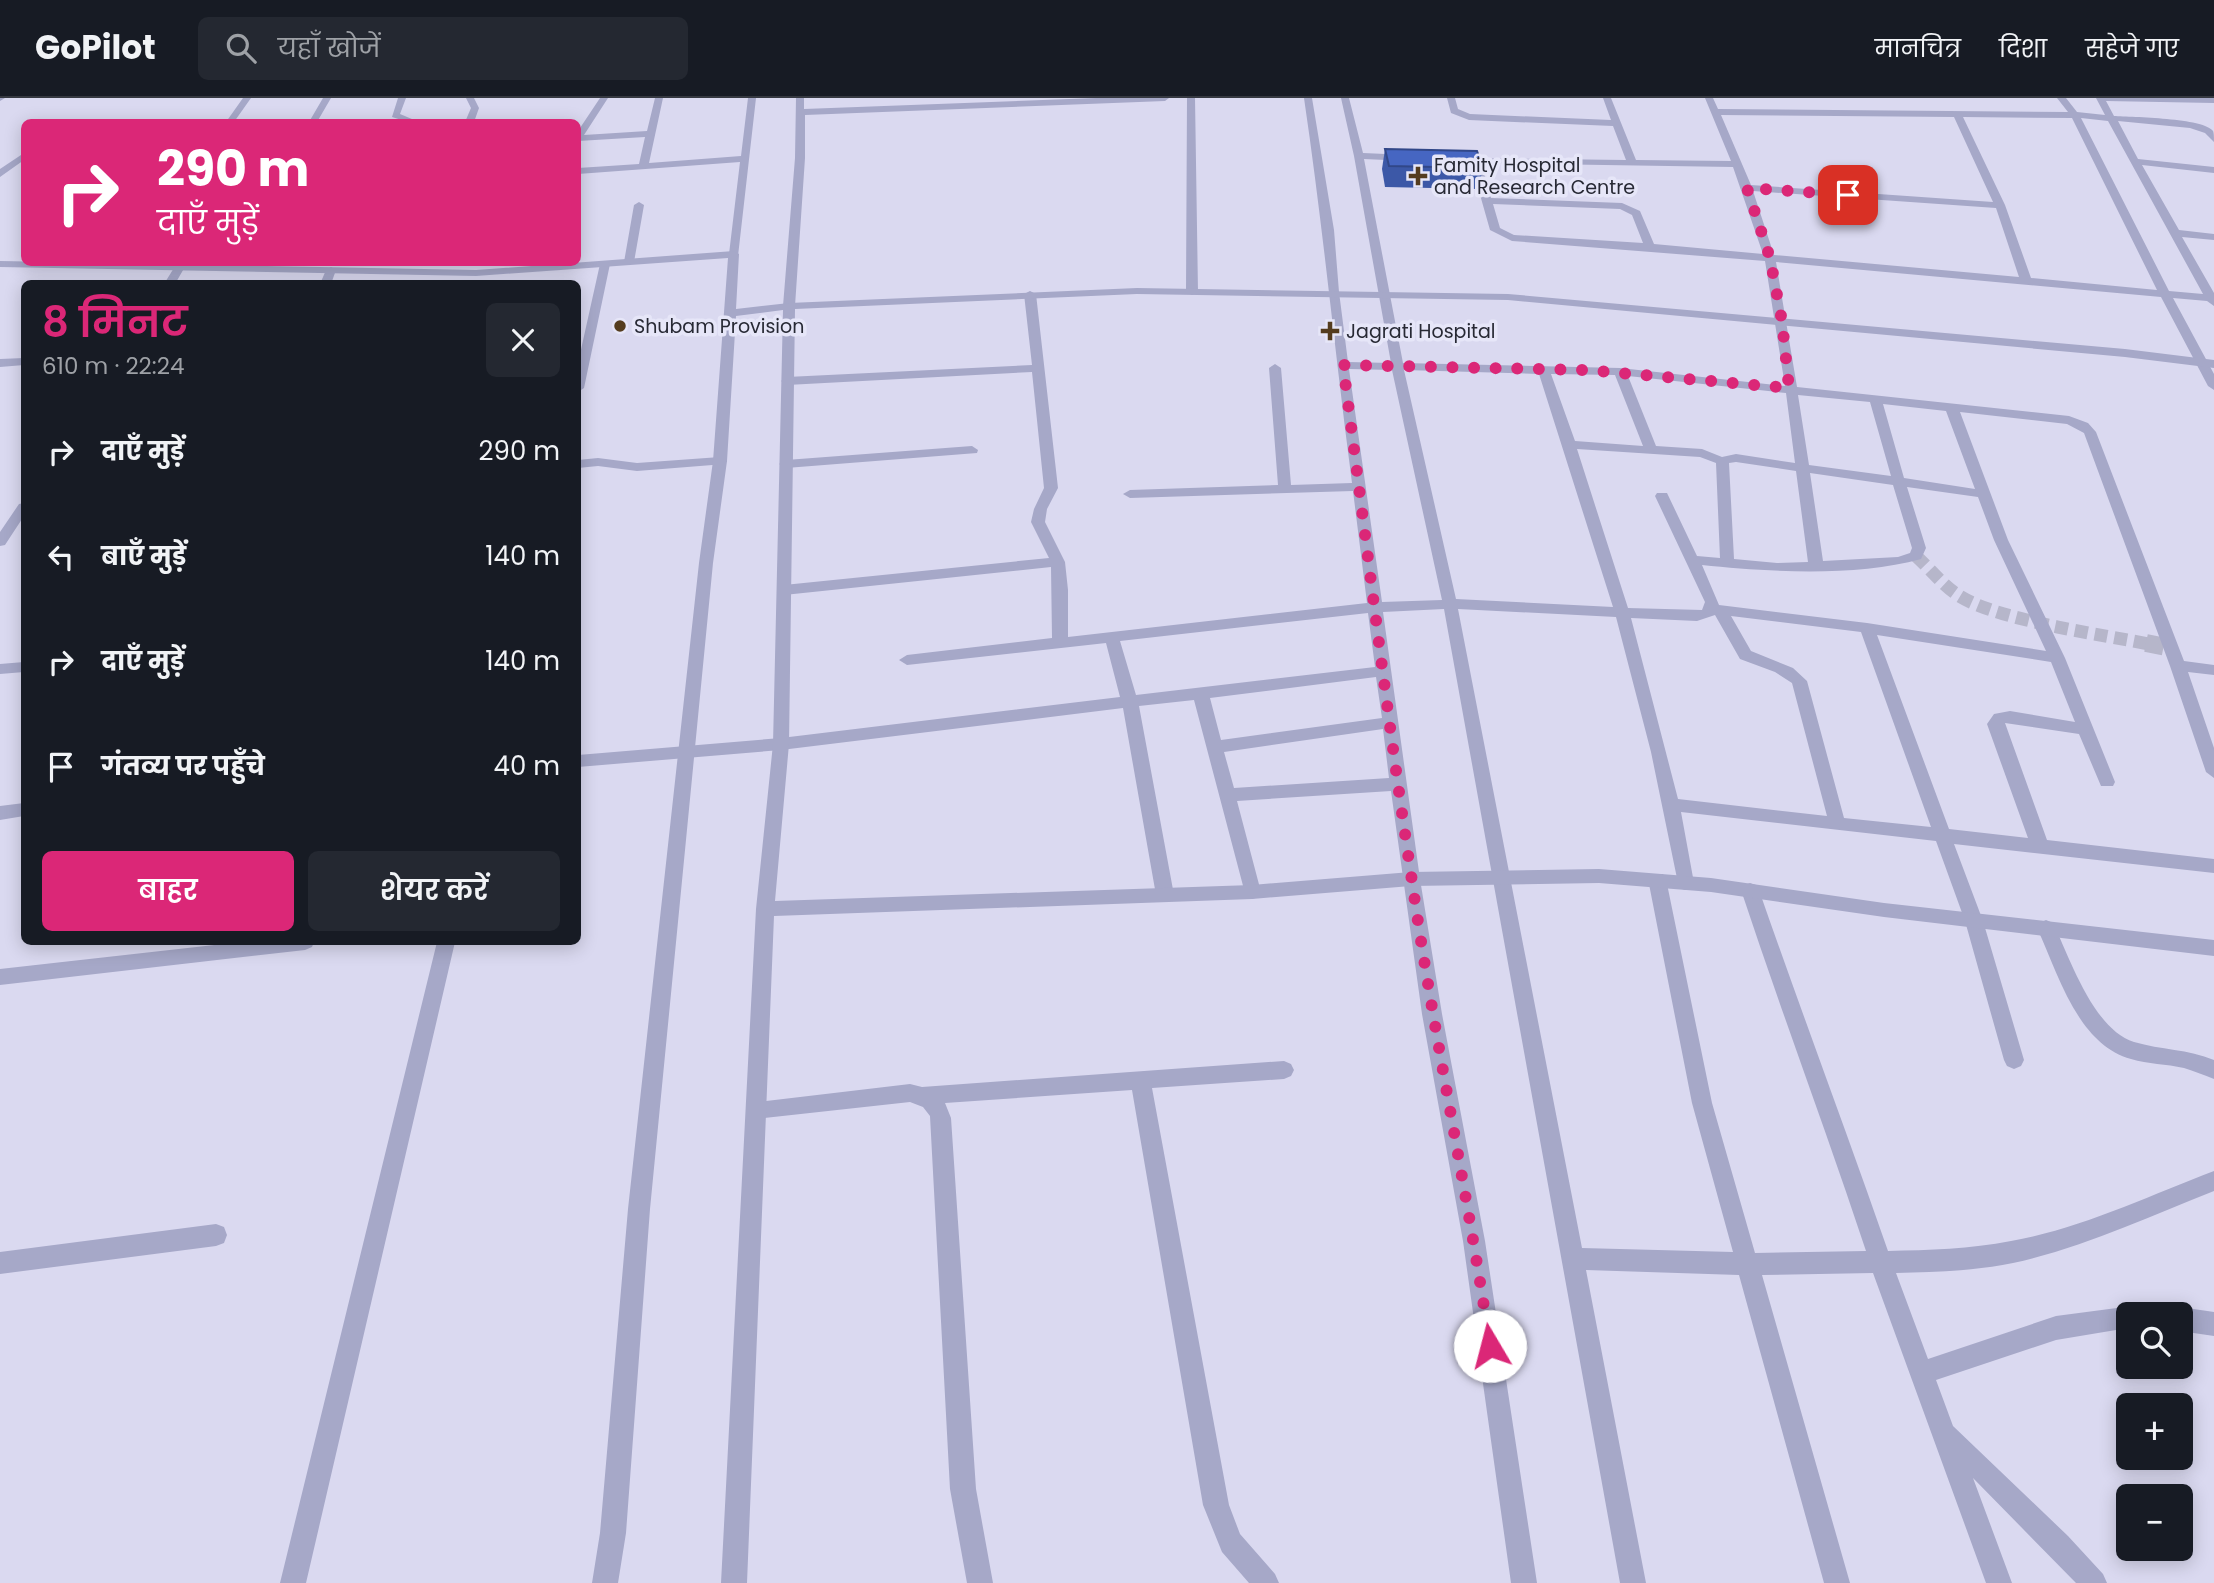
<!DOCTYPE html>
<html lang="hi">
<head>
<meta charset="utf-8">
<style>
	body { margin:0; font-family:Poppins,"Noto Sans Devanagari",sans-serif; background:#242831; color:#f1f3f6; height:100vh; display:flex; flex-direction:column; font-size:26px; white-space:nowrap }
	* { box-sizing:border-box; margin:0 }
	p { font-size:23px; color:#9ea1a6 }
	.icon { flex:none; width:38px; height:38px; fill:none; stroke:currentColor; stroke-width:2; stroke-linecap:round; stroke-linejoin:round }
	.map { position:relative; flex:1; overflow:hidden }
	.sheet { position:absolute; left:21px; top:182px; width:560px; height:665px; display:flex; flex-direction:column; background:#171b24; border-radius:10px; box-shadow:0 4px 18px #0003 }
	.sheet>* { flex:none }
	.guide { position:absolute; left:21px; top:21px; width:560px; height:147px; border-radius:10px; box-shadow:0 4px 18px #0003; background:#db2777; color:#fff; overflow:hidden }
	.controls { position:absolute; left:2116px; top:1204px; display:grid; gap:14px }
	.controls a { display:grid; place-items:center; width:77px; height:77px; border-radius:10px; background:#171b24; box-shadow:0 4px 18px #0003; font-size:35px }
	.pin { position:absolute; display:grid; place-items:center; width:60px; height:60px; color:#fff; margin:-30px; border-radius:14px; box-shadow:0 4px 10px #0006 }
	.me { position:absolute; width:77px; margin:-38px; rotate:352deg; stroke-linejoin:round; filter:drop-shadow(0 0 5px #0008) }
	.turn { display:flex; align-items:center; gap:24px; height:147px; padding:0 21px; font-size:32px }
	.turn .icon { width:91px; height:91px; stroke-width:2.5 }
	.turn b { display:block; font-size:49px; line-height:60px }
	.round { display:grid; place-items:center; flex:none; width:74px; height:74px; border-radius:10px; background:#242831 }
	.overview { display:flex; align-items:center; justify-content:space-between; height:119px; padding:0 21px }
	h1 { font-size:42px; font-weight:600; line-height:52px; color:#db2777 }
	.button { display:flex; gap:14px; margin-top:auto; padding:14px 21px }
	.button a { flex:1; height:80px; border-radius:10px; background:#db2777; color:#fff; font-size:28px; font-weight:600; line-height:80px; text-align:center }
	.button a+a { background:#242831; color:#f1f3f6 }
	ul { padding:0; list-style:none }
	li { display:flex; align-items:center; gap:21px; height:105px; padding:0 21px }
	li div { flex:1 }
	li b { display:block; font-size:26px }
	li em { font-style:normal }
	header { display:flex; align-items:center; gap:42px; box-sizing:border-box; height:98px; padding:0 35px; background:#171b24; border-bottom:2px solid #363941 }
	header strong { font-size:33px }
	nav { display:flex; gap:38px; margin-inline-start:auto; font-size:24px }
	.search { width:490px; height:63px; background:#242831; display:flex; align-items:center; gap:18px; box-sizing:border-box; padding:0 24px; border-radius:10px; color:#9ea1a6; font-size:26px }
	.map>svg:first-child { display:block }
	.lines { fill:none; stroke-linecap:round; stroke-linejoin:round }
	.minor-tunnel-far1 { stroke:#b6b6ca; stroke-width:13; stroke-dasharray:13 7; stroke-linecap:butt }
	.minor-tunnel { stroke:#b6b6ca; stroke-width:18; stroke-dasharray:18 9; stroke-linecap:butt }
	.minor { fill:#a6a8c8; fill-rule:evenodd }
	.tertiary { fill:#a6a8c8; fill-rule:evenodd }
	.wall { fill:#3c58a7 }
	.building { fill:#4666c2; stroke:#314788; stroke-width:2 }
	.route { stroke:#db2777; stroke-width:12; stroke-dasharray:0 21.6 }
	.poi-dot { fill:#543c1e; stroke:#e6e6f8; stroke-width:2.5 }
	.labels { text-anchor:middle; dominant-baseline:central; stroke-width:7; stroke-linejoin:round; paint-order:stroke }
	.far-poi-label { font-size:19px; fill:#272934; stroke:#e6e6f8; text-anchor:start }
</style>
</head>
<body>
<header>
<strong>GoPilot</strong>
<div class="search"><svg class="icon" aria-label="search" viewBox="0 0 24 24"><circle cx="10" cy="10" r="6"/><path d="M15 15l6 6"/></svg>यहाँ खोजें</div>
<nav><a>मानचित्र</a><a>दिशा</a><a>सहेजे गए</a></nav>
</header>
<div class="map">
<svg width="2214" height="1485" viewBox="0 0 2214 1485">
	<rect width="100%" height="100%" fill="#dad9f0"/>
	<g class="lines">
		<!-- minor-tunnel-far1 -->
		<path class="minor-tunnel-far1" d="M1916 458C1929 470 1941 485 1955 495 1991 522 2106 537 2154 547"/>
		<!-- minor-tunnel -->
		<path class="minor-tunnel" d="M2146 545 2171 550"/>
		<!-- minor -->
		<path class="minor" d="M0 0H5L0 3Z
			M243 0H251L234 24H226Z
			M323 0H331L317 24H309Z
			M398 0H406L400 16 419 24H408L392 19Z
			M466 0H474L479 10 474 24H465L471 10Z
			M600 0H608L584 37 647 33 655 0H663L649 65 741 58 748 0H756L738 158 729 156 740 64 578 76V70L639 66 645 39 578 43V33Z
			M796 0H804V11L1096 0H1169L1165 3 805 17V60L795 208 789 211 783 208 795 60Z
			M1187 0H1195L1198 194 1192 197 1186 194Z
			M1304 0H1312L1334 132 1339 194 1348 264 1391 265 1354 58 1341 0H1349L1363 55 1408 57 1413 60 1408 63 1364 61 1403 265 1620 270 1785 288 1765 163 1512 143 1490 132 1471 65 1461 64V60L1626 62 1613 28 1469 22 1451 15 1447 0H1455L1458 11 1470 16 1611 22 1603 0H1611L1636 62 1731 63 1705 0H1713L1718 11 2068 14 2057 0H2066L2077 14 2105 17 2096 0H2214V5L2106 3 2114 18C2132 19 2204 20 2213 33 2214 35 2214 41 2214 44L2205 35 2190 30 2118 23 2138 61 2214 69V75L2142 67 2179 132 2214 136V142L2182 139 2214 195V208L2207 203 2173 200 2214 276V292L2208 288 2161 199 1776 164 1797 289 2069 318 2088 325 2096 334 2184 563 2214 567V577L2188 574 2214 650V680L2206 674 2170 568 2084 335 2067 326 1960 314 2008 442 2065 560 2115 684 2113 688H2101L2079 636 2005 625 2047 742 2214 761V775L1954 746 1983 823 2024 962 2021 968 2014 971 2007 968 2004 962 1965 823 1936 743 1681 714 1694 785 1691 790 1685 792 1679 790 1651 654 1616 519 1458 511 1582 1150 1733 1154 1692 1005 1648 781 1651 776H1663L1666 781 1712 1005 1755 1155 1866 1153C1826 1032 1781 913 1741 792L1744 787 1750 785 1756 787 1759 792C1801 913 1846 1032 1888 1153 1929 1152 1970 1151 2011 1143 2080 1131 2148 1098 2214 1073V1093C2148 1119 2082 1150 2013 1165 1974 1173 1935 1174 1896 1175L1928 1261 2056 1218 2132 1208 2140 1204 2149 1208 2152 1216H2128V1230L2056 1242 1936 1282 1953 1328 2068 1438 2103 1476 2107 1485H2076L1973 1380 2012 1485H1986L1873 1175 1762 1177 1850 1485H1824L1739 1177 1586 1172 1646 1485H1620L1444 511 1383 514 1420 781 1442 916 1485 1143 1537 1485H1511L1463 1143 1422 916 1391 693 1237 703 1261 794 1258 799 1252 801 1246 799 1194 602 1139 608 1174 797 1171 802 1165 804 1159 802 1156 797 1123 610 781 652 578 669V657L781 640 1120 599 1106 545 907 567 899 562 907 557 1052 540 1051 469 784 497 777 492 784 487 1049 460 1031 424 1034 411 1044 390 1032 274 787 287 781 283 787 279 1032 267 1024 196 1030 193 1036 196 1058 390 1047 411 1045 424 1065 464 1068 492V539L1367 505 1353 393 1130 400 1123 396 1130 392 1278 387 1269 270 1275 266 1281 270 1291 387 1352 385C1335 257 1323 128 1304 0ZM1721 17 1954 19 1993 104 1751 87ZM1963 19 2072 20 2157 192 2031 180 2005 107ZM2081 20 2108 23 2203 196 2169 193ZM1481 65 1733 69 1763 156 1654 146 1640 113 1622 105 1491 100ZM1753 93 1996 110 2019 179 1774 157ZM1493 106 1620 111 1632 117 1643 145 1514 137 1500 130ZM1349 271 1392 272 1442 502 1382 504ZM1404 272 1539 276 1613 509 1456 501ZM1551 276 1615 277 1643 348 1575 343ZM1628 278 1786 295 1795 365 1736 356 1722 359 1702 351 1656 348ZM1798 297 1870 304 1891 378 1809 367ZM1883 306 1946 313 1975 391 1904 380ZM1577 351 1700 359 1716 365 1720 460 1697 458 1667 395H1657L1655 398 1705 504 1702 512 1628 510ZM1736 364 1796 373 1808 464 1777 465 1734 461 1729 365ZM1810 375 1893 387 1912 450 1910 455 1898 459 1823 463ZM1907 389 1978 399 1994 442 2046 553 1867 525 1719 507 1702 467C1769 474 1856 479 1921 461L1926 450ZM1368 515 1375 569 1136 597 1120 543ZM1715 517 1740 561 1775 574 1792 585 1827 718 1678 701 1631 520 1697 523ZM1731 518 1861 534 1931 729 1844 720 1807 583 1793 570 1751 553ZM1877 537 2051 564 2075 624 2010 613 1994 616 1987 626 2028 740 1949 731ZM1376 579 1382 620 1221 642 1210 600ZM1383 631 1389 680 1234 690 1224 654Z
			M24 55V62L0 79V71Z
			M639 104 644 107 634 164 629 167 624 164 634 107Z
			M605 163 610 166 584 290 578 294V265L600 166Z
			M184 164 186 167 175 186H164L177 165Z
			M331 169 336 172 331 186H320L326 172Z
			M24 260V267L0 269V261Z
			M972 348 978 352 977 355 786 370 779 366 786 362Z
			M720 359 727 363 725 366 637 373 598 368 578 370V362L598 360 637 365Z
			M24 405V418L5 447 0 448V434L19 406Z
			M24 564V574L0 576V566Z
			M24 705V718L0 722V708Z
			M2046 822 2053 825C2070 860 2093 931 2134 944 2161 952 2188 951 2214 962V981C2204 977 2194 973 2184 970 2166 966 2148 966 2131 961 2077 946 2058 875 2037 830L2039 825Z
			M241 844H314L312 849 305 852 0 887V871Z
			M437 844H455L306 1485H280Z
			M1284 963 1291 966 1294 972 1291 978 1284 981 1152 990 1229 1407 1240 1436 1275 1476 1279 1485H1249L1222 1454 1203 1407 1132 992 945 1005 951 1020 976 1391 993 1485H967L950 1391 930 1018 923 1009 910 1004 756 1021 749 1019 746 1012 749 1005 910 986 922 989Z
			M216 1126 224 1129 227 1137 224 1145 216 1148 0 1176V1154Z
			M2180 1209 2214 1214V1238L2180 1233V1216H2170Z"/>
		<!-- tertiary -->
		<path class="tertiary" d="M734 153 739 156 736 211 789 205 1137 190 1508 196 2125 251 2214 262V270L2125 259 1508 202 1137 196 795 211 789 646 775 803 1252 787 1411 774 1599 771 1711 780 1884 805 2214 842V858L1884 819 1711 794 1599 785 1411 788 1252 801 774 818 747 1485H721L756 811 773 646 783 212 736 218 727 363 713 465 650 1111 626 1435 618 1485H592L600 1435 628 1111 699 465 713 363 728 160 476 178 0 169V163L476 172Z"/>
	</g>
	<!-- wall -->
	<path class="wall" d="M1385 51 1483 70 1478 91 1385 89 1382 71Z"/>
	<!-- building -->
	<path class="building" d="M1385 51 1477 53 1483 70 1389 68Z"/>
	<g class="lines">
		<!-- route -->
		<path class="route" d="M1490 1248C1467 1092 1434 938 1412 783 1386 611 1366 439 1343 267L1587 272 1789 290 1782 223 1770 160 1747 90 1848 97"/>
	</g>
	<!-- markers -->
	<g class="poi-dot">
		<path d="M1414.5 67.5h7v7h7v7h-7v7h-7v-7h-7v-7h7z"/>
		<circle cx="620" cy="228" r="7"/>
		<path d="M1326.5 222.5h7v7h7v7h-7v7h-7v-7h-7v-7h7z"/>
	</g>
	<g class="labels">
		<!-- far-poi labels -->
		<g class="far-poi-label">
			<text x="1434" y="67">Famity Hospital<tspan x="1434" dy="22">and Research Centre</tspan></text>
			<text x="634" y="228">Shubam Provision</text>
			<text x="1346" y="233">Jagrati Hospital</text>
		</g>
	</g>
</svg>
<div class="controls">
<a><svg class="icon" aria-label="search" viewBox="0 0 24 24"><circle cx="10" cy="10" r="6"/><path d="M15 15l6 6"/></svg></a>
<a>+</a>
<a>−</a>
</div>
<div class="pin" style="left:1848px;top:97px;background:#d93025"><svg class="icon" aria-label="arrive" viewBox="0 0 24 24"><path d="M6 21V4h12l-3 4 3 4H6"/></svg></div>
<svg class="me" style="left:1490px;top:1248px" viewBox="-20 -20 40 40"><circle r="19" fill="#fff"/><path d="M0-13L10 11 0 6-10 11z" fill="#db2777"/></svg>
<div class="guide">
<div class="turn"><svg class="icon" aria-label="right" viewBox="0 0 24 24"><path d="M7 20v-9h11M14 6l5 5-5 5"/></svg><div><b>290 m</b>दाएँ मुड़ें</div></div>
</div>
<section class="sheet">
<div class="overview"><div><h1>8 मिनट</h1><p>610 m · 22:24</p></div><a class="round"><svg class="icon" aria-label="close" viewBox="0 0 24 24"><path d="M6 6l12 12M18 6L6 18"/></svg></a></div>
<ul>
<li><svg class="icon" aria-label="right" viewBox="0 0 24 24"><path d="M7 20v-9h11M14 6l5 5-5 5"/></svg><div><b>दाएँ मुड़ें</b></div><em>290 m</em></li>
<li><svg class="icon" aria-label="left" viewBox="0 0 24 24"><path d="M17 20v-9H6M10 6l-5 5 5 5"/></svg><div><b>बाएँ मुड़ें</b></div><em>140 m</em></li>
<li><svg class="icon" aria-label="right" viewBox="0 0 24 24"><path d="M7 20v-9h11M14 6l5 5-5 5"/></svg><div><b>दाएँ मुड़ें</b></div><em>140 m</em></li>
<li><svg class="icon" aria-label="arrive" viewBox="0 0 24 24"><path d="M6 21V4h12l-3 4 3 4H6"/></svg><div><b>गंतव्य पर पहुँचे</b></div><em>40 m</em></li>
</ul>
<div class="button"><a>बाहर</a><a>शेयर करें</a></div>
</section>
</div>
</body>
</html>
